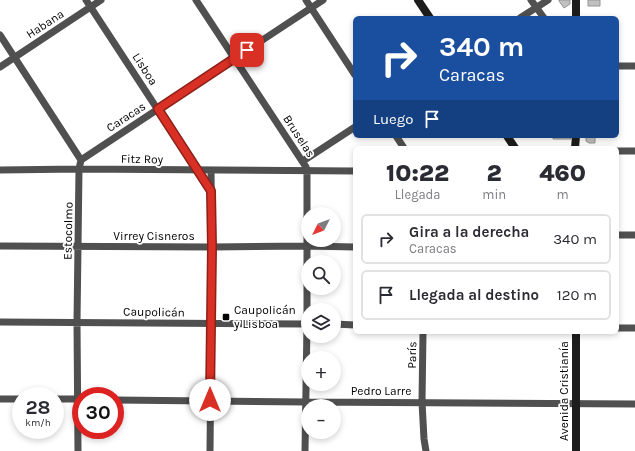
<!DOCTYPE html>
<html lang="es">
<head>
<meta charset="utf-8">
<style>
	body { margin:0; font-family:Karla,sans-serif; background:#f2f2f3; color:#2b2b33; height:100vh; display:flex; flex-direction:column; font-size:15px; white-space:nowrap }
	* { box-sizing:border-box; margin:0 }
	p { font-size:13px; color:#7c7c81 }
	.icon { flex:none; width:22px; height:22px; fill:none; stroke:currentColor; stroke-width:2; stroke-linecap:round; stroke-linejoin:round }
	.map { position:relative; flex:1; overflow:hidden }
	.drawer { position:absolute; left:353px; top:146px; width:266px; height:188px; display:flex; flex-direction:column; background:#fff; border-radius:6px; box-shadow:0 2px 6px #0003 }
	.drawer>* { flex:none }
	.top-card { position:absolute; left:353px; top:16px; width:266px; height:122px; border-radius:6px; box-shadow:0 2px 6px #0003; background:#1a4fa0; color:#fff; overflow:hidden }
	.needle { width:26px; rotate:228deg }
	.buttons { position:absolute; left:301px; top:207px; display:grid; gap:8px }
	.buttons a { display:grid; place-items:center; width:40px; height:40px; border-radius:50%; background:#fff; box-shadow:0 2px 6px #0003; font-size:20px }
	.speed { position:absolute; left:12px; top:387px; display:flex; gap:8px; font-size:20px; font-weight:700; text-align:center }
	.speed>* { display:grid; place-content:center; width:52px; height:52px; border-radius:50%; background:#fff; box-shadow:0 2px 6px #0003; line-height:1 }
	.speed small { font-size:10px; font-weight:400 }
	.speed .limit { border:6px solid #d22; background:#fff; color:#111 }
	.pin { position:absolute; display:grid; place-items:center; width:34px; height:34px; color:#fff; margin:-17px; border-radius:8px; box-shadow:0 2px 6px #0006 }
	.me { position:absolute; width:44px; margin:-22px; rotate:0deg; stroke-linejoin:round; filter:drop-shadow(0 0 3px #0008) }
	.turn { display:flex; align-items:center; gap:14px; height:84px; padding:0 20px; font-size:18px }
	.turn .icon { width:52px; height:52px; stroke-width:2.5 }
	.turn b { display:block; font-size:28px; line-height:34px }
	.then { display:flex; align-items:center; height:38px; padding:0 20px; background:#0003; gap:8px; font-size:15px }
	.eta { display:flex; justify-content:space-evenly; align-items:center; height:68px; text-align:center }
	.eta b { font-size:24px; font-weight:800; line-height:28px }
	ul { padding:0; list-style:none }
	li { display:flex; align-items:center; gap:12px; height:50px; margin:0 8px 6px; padding:0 12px; border:2px solid #e1e1e2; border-radius:6px }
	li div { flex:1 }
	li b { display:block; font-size:15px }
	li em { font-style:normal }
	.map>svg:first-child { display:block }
	.building { fill:#c0c0c0; stroke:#949494 }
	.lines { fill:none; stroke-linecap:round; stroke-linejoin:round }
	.minor { stroke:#505050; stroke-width:7 }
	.secondary { stroke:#1d1d1d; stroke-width:8 }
	.route-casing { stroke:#8d1f18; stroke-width:10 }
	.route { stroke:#d93025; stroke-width:7 }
	.poi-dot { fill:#000; stroke:#fff; stroke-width:1.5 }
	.labels { text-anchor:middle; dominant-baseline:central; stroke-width:3.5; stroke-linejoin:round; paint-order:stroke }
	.street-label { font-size:12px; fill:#000; stroke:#fff }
	.poi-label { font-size:12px; fill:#000; stroke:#fff; text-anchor:start }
</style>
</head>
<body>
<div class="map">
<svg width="635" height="451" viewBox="0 0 635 451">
	<rect width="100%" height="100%" fill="#fff"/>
	<!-- building -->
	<path class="building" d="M559 0H570V4L564 8 559 1Z
		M588 0H600V6H588Z
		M553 136H570L571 139H553Z
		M586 136H595V143H589L586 141Z"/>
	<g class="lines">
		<!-- minor -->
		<path class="minor" d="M86 0 211 191
			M196 0 306 167 307 171V324L305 451
			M306 0 355 75
			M531 0 544 18
			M520 18 548 0
			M0 35 81 160 79 169 77 322 78 451
			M617 66H635
			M0 67 101 0
			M396 136 404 148
			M617 151H635
			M81 160 323 0
			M303 161 355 127
			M0 170 79 169 355 171
			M617 235H635
			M0 246 212 247 306 246 355 247
			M0 322 308 324
			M334 324 355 325
			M617 328H635
			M423 332 422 402 424 439 426 451
			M0 399H21
			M55 399H81
			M115 400 306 402 635 404
			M210 451 212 247 211 171"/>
		<!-- secondary -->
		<path class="secondary" d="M418 0 430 18
			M576 0V18
			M507 136 515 148
			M575 148 576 136
			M576 451V332"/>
	</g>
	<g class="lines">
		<!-- route casing -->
		<g class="route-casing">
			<path id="route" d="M210 400 212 247 211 191 158 109 247 50"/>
		</g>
		<!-- route -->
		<use href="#route" class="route"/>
	</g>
	<!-- markers -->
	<rect class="poi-dot" x="222" y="313" width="8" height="8" rx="2"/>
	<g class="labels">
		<!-- street labels -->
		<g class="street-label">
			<text transform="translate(45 24) rotate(-33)">Habana</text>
			<text transform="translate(145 69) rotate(57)">Lisboa</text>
			<text transform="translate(126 117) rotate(-33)">Caracas</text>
			<text transform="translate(299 136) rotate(57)">Bruselas</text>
			<text transform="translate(142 159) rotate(1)">Fitz Roy</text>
			<text transform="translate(68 231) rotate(-89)">Estocolmo</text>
			<text x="154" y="236">Virrey Cisneros</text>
			<text transform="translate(154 312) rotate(1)">Caupolicán</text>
			<text transform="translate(412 355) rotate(-89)">París</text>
			<text x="381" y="391">Pedro Larre</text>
			<text transform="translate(564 391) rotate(-90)">Avenida Cristianía</text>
		</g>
		<!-- poi labels -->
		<g class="poi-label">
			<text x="234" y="310">Caupolicán<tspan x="234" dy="14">y Lisboa</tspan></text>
		</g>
	</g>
</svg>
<div class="buttons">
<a><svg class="needle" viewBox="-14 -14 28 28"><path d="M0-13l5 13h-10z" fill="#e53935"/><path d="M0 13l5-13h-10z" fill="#7c7c81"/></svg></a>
<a><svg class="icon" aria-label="search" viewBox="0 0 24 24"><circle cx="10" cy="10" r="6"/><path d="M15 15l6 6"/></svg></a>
<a><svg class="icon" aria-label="layers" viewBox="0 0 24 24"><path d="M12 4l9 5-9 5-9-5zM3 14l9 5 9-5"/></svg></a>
<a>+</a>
<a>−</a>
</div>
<div class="speed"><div>28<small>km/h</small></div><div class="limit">30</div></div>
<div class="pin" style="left:247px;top:50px;background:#d93025"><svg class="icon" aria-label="arrive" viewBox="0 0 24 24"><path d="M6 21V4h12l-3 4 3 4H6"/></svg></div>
<svg class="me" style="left:210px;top:400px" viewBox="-20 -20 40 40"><circle r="19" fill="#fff"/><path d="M0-13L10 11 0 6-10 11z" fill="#d93025"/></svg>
<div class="top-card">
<div class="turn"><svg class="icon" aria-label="right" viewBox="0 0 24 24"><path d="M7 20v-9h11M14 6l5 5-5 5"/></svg><div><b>340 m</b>Caracas</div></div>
<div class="then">Luego<svg class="icon" aria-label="arrive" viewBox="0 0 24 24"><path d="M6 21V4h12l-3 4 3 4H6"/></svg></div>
</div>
<section class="drawer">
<div class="eta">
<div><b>10:22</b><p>Llegada</p></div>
<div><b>2</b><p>min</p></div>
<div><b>460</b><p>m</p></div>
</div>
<ul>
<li><svg class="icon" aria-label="right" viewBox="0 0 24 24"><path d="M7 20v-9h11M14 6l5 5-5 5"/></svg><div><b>Gira a la derecha</b><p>Caracas</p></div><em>340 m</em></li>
<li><svg class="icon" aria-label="arrive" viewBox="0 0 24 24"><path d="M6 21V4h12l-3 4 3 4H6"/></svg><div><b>Llegada al destino</b></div><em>120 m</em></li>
</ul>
</section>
</div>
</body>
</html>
